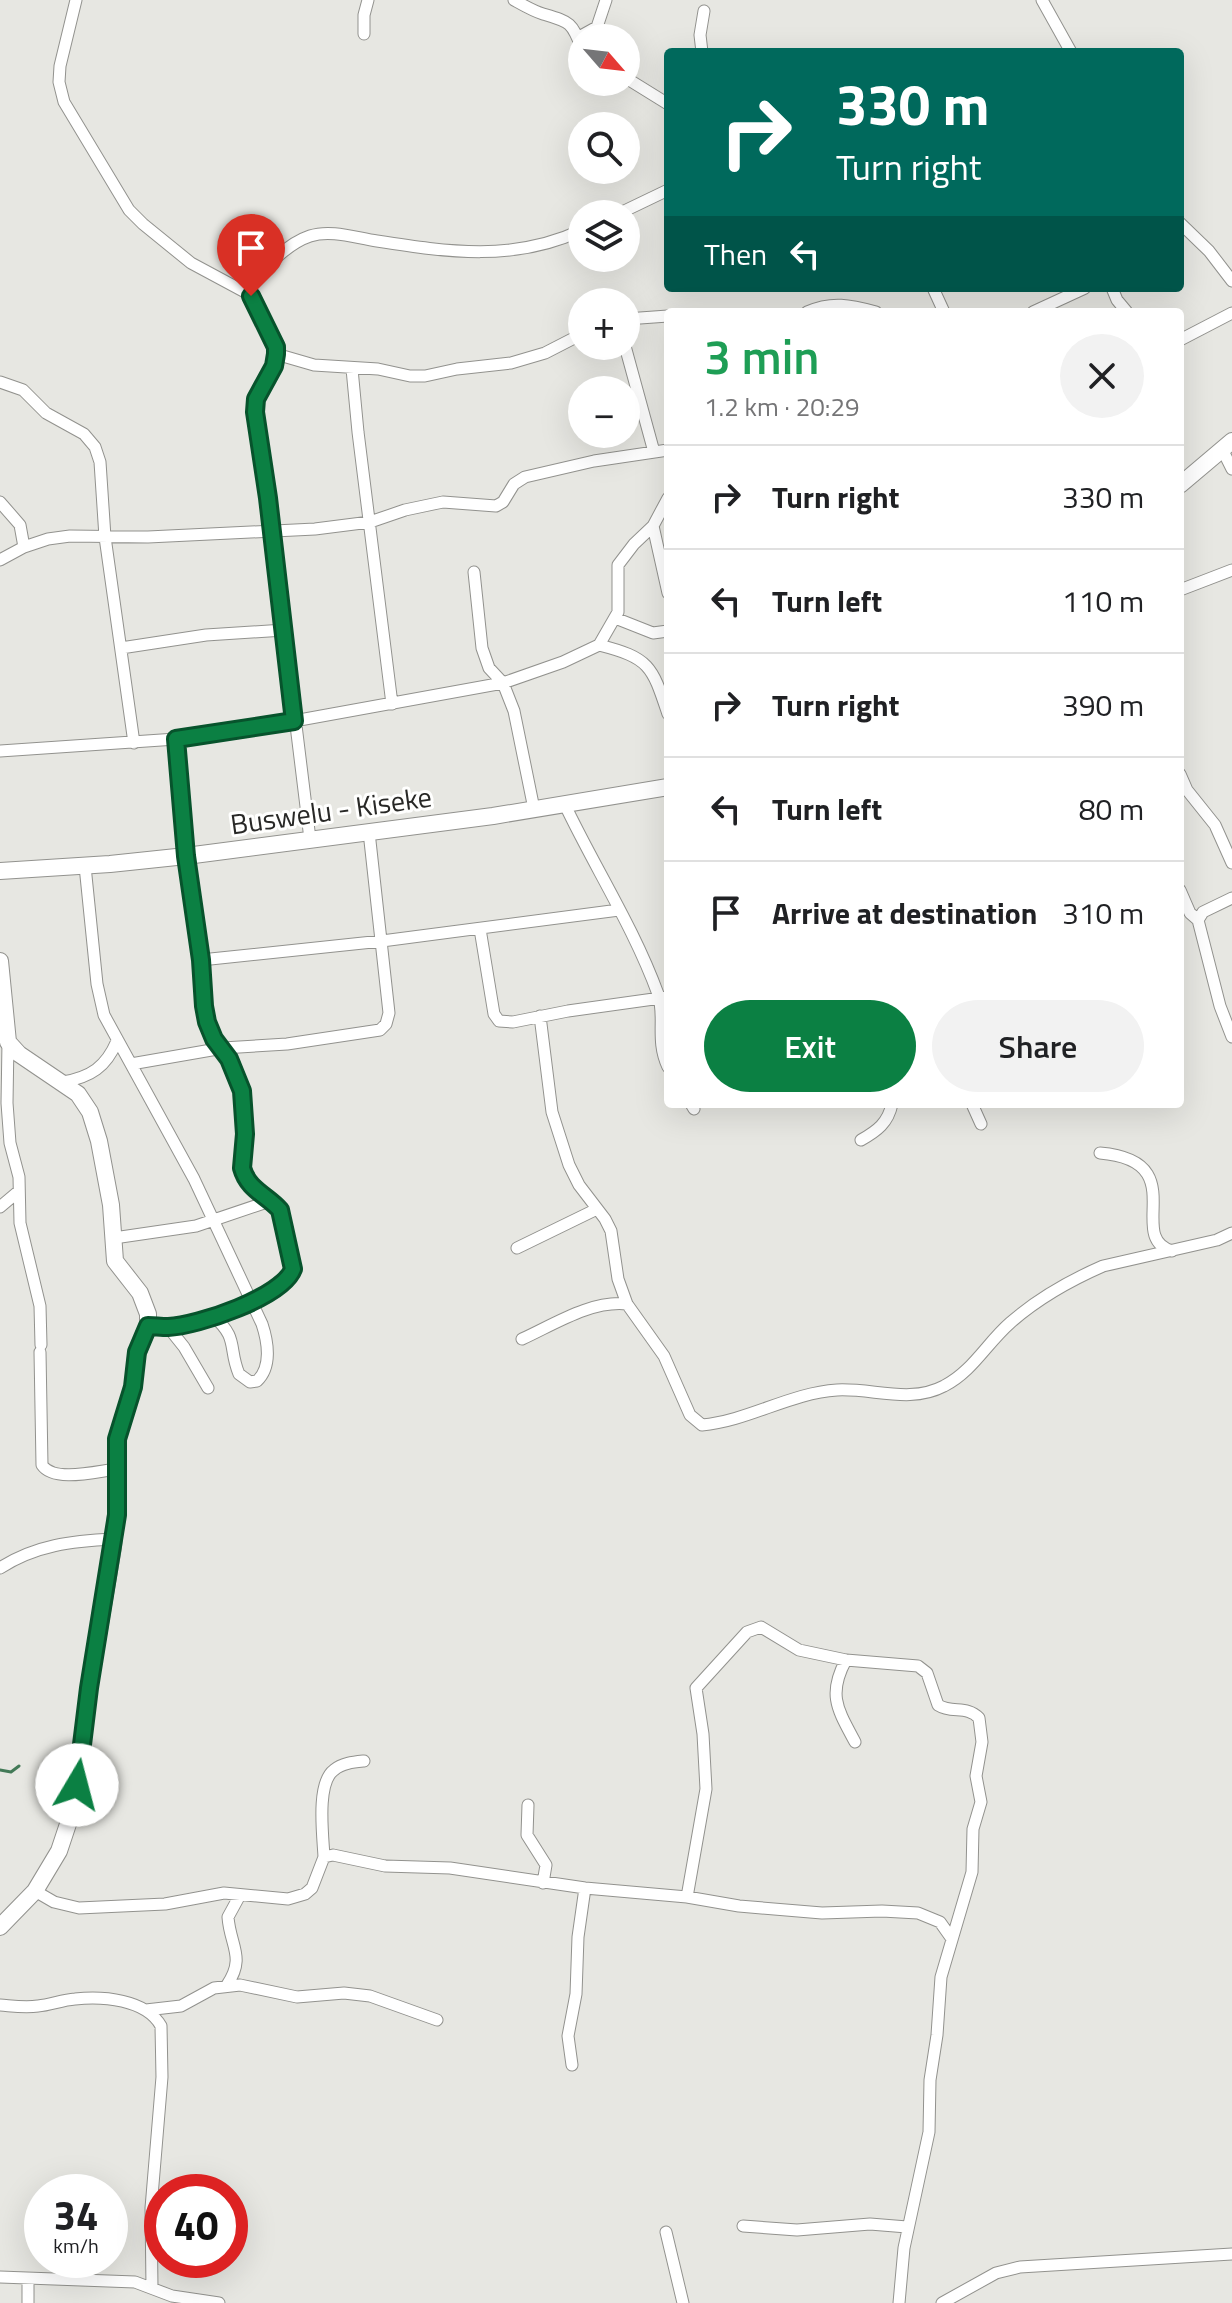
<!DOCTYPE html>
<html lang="en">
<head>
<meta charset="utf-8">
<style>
	body { margin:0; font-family:"Titillium Web",sans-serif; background:#f2f2f2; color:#202124; height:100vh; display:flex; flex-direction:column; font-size:30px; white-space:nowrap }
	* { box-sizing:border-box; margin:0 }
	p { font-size:26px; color:#757577 }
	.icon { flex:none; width:44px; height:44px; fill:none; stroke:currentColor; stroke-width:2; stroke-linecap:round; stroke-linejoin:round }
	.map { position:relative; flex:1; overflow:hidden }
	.sheet { position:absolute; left:664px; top:308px; width:520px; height:800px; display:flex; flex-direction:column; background:#fff; border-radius:8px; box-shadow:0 8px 32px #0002 }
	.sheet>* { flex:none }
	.guide { position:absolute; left:664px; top:48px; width:520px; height:244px; border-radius:8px; box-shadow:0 8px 32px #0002; background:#00695c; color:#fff; overflow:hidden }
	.needle { width:52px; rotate:118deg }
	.fabs { position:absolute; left:568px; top:24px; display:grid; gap:16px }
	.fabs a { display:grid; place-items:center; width:72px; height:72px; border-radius:50%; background:#fff; box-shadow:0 8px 32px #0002; font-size:40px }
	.speed { position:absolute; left:24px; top:2174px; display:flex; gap:16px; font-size:40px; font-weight:700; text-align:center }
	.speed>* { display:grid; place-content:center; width:104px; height:104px; border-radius:50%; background:#fff; box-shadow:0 8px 32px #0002; line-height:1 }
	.speed small { font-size:20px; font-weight:400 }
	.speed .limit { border:12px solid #d22; background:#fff; color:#111 }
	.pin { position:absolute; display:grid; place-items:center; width:68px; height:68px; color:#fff; margin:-82px -34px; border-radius:50% 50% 50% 0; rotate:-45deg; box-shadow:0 0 8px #0007 }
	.pin .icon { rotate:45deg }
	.me { position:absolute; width:88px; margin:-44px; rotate:8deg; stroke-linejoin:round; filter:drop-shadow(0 0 6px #0008) }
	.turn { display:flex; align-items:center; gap:28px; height:168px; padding:0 40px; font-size:36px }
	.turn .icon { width:104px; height:104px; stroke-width:2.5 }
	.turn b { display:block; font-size:56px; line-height:68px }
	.then { display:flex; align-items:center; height:76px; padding:0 40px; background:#0003; gap:16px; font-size:30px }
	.round { display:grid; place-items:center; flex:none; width:84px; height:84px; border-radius:42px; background:#f2f2f2 }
	.headline { display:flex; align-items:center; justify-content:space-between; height:136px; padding:0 40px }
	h1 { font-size:48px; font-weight:600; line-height:60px; color:#1e9e55 }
	.button { display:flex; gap:16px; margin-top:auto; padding:16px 40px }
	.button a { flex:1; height:92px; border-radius:48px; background:#0b8043; color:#fff; font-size:32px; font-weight:600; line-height:92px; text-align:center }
	.button a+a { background:#f2f2f2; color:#202124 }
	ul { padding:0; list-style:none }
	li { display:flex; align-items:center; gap:24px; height:104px; padding:0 40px; border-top:2px solid #e0e0e0 }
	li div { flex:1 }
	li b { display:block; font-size:30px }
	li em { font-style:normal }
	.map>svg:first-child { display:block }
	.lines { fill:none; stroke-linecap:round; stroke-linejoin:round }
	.stream { stroke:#437a57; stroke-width:3 }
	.street-casing { stroke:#92928e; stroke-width:13 }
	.secondary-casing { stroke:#92928e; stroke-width:18 }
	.street { stroke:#fff; stroke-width:11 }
	.secondary { stroke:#fff; stroke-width:16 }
	.route-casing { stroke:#07532c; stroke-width:20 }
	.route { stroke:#0b8043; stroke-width:14 }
	.labels { text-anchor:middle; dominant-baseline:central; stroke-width:6; stroke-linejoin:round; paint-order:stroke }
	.street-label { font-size:28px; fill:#282826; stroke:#fffffe }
</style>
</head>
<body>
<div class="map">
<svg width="1232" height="2303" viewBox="0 0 1232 2303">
	<rect width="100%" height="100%" fill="#e7e7e2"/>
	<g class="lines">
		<!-- stream -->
		<path class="stream" d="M0 1770 11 1772 19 1766"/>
		<!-- street casing -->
		<g class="street-casing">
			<path id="street" d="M76 0 60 66 59 82 64 102 129 210 143 224 191 263 245 292 254 302 264 327 276 347V354L274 366 256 399 255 412 268 498 310 839
				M514 0C523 5 533 11 543 14 570 22 572 22 582 49
				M1042 0 1071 52
				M364 34V15L368 0
				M579 37 597 27 606 0
				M702 52 700 35 704 11
				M626 78 668 104
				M618 214 668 190
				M1180 223 1209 251 1232 281
				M933 288 944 312
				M1112 288 1117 300 1127 312
				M245 292C263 272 283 245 310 236 331 229 356 238 377 241 448 252 514 262 582 230
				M807 312C832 301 850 305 876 312
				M1033 312 1085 288
				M626 319 668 316
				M1180 340 1232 313
				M625 346 654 452
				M276 354 314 365 378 369 410 376H425L457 369 511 363 545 353 582 334
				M352 369 358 432 392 704
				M0 382 23 390 46 413 84 434 95 447 100 462 105 537 134 743
				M1222 449 1232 469
				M0 502 20 525 24 547
				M653 526 668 593
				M0 560 24 547 48 539 70 536 148 537 315 529 370 522 405 510 443 502 496 506 503 502 514 484 525 477 594 461 668 450
				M474 572 482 648 489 668 503 683 514 711 534 809
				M1180 590 1232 570
				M615 618 653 633 668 631
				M599 645C650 658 652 666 668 714
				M121 648 206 635 284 630
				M176 739 186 856 201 960 204 1006 207 1022 237 1073 242 1091 245 1134 242 1168C247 1184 258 1193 271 1203
				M0 751 176 739 294 721 503 683 563 662 599 645 618 612V565L634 544 653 526 668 498
				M1180 774 1187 790 1215 825 1232 863
				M565 805C595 868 634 928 658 994 666 1016 655 1040 668 1067
				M85 866 97 984 104 1015 194 1179 262 1324C268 1342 272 1367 257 1381L250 1382 239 1374C228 1348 239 1338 213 1316
				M1180 890 1190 913 1198 920
				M1232 898 1203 912 1198 920 1220 1006 1232 1037
				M480 929 494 1014 499 1021 513 1022 568 1011 668 997
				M201 960 382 941 619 910
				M540 1016 552 1112 569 1165 579 1185 605 1219 611 1231 618 1279 627 1304 664 1356 690 1415 702 1425C748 1421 790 1393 837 1390 873 1388 910 1404 944 1386 972 1372 987 1343 1010 1323 1036 1300 1071 1280 1103 1266L1217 1240 1232 1233
				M8 1042 7 1103 10 1143 19 1177 20 1223 40 1306 41 1345
				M131 1064 223 1048 287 1044 380 1030 386 1024 389 1013 369 832
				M63 1082C91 1077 106 1067 117 1041
				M691 1104 694 1109
				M972 1104 981 1124
				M861 1140C877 1131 888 1123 892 1104
				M1100 1153C1194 1161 1124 1237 1172 1251
				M0 1207 19 1191
				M114 1238 196 1226 264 1203 277 1205 280 1210 293 1269C280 1305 183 1328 148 1326
				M517 1248 597 1209
				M168 1327 184 1347 208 1388
				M522 1339C553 1325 591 1300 627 1304
				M40 1352 42 1465C54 1483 98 1471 117 1469
				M0 1568C36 1545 72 1541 114 1539
				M846 1660C827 1695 838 1710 855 1742
				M528 1805 527 1835 546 1865 543 1883
				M324 1857C323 1836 316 1783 334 1770 342 1763 354 1762 364 1761
				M35 1891 54 1902 79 1908 165 1904 224 1893 288 1899 305 1894 312 1888 324 1857 333 1855 385 1866 450 1868 585 1888 687 1897 739 1906 822 1913 882 1911 918 1913 940 1922 952 1939
				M687 1897 706 1789 703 1734 696 1688 747 1632 761 1627 799 1650 846 1660 918 1666 927 1673 938 1705C952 1714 967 1705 979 1718L982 1742 976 1776 981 1802 973 1829 972 1872 941 1977 937 2035 930 2080 929 2132 904 2248 899 2303
				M227 1985C246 1957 230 1946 228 1917L240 1895
				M0 2005C13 2006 25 2008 38 2006 50 2005 62 2000 75 1999 102 1996 146 1999 161 2026L162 2077 151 2208 152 2287
				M146 2010 181 2006 214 1988 240 1985 297 1997 344 1993 370 1996 437 2020
				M572 2065 568 2036 576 1994 578 1937 585 1888
				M743 2226 797 2230 870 2224 907 2227
				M666 2232 683 2303
				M0 2277 135 2282 172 2296 219 2303
				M28 2279V2303
				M942 2303 996 2273 1020 2267 1232 2254"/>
		</g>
		<!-- secondary casing -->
		<g class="secondary-casing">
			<path id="secondary" d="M1180 485 1232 441
				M0 871 110 864 186 856 493 816 668 787
				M0 961 8 1042 19 1054 78 1094 90 1112 99 1141 111 1205 115 1261 140 1293 148 1314V1326L136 1357 133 1387 117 1439 118 1492 113 1547 89 1688 77 1785 70 1818 59 1851 35 1891 0 1927"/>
		</g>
		<!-- street -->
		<use href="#street" class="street"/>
		<!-- secondary -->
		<use href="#secondary" class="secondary"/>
	</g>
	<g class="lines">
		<!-- route casing -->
		<g class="route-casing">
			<path id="route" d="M77 1785 89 1688 117 1515V1439L133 1387 137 1352 148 1326C154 1326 161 1327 168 1327 197 1326 283 1297 293 1269L280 1210C267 1195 248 1190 242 1168L245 1134 242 1091 229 1059 214 1039 207 1022 204 1006 201 960 186 856 176 739 294 721 268 498 255 412 256 399 274 366 276 354V347L251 296"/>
		</g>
		<!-- route -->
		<use href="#route" class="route"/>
	</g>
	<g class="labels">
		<!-- street labels -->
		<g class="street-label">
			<text transform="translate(331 810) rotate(-8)">Buswelu - Kiseke</text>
		</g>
	</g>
</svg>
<div class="fabs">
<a><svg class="needle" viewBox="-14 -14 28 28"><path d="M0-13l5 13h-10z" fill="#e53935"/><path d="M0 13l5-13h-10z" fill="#757577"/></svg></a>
<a><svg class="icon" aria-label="search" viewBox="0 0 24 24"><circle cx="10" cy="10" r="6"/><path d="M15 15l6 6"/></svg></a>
<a><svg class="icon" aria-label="layers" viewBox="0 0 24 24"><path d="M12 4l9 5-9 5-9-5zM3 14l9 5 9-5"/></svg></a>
<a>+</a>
<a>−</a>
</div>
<div class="speed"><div>34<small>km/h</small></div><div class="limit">40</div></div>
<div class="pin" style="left:251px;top:296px;background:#d93025"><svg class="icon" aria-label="arrive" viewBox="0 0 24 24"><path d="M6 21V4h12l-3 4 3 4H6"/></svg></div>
<svg class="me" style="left:77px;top:1785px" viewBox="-20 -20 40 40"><circle r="19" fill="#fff"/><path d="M0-13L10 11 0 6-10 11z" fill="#0b8043"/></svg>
<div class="guide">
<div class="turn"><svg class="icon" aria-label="right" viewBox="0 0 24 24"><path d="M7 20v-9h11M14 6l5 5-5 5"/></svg><div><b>330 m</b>Turn right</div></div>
<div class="then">Then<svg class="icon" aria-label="left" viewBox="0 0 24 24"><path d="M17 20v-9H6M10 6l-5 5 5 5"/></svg></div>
</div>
<section class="sheet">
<div class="headline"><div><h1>3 min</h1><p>1.2 km · 20:29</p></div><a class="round"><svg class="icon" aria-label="close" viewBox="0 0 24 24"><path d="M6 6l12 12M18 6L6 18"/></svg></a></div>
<ul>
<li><svg class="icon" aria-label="right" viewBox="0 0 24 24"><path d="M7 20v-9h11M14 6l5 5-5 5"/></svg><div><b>Turn right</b></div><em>330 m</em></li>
<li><svg class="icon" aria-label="left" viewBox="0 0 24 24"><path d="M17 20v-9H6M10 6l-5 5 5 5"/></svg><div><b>Turn left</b></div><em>110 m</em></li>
<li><svg class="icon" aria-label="right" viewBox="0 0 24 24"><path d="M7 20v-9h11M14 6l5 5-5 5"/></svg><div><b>Turn right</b></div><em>390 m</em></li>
<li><svg class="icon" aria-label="left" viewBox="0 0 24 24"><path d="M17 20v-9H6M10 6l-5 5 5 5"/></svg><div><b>Turn left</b></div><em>80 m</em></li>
<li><svg class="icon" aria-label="arrive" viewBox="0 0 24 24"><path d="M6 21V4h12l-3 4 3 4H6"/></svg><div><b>Arrive at destination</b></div><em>310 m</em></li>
</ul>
<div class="button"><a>Exit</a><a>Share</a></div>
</section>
</div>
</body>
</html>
